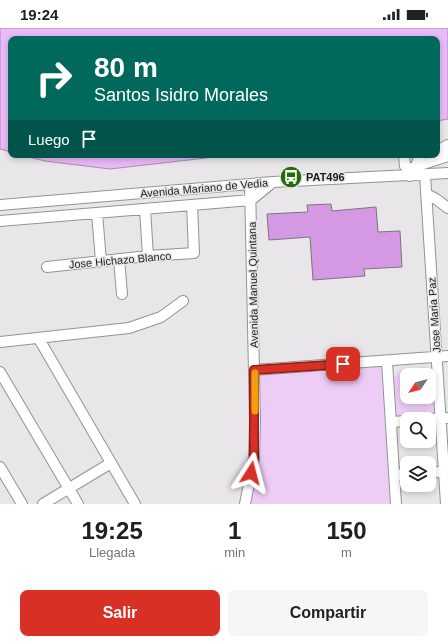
<!DOCTYPE html>
<html lang="es">
<head>
<meta charset="utf-8">
<style>
	body { margin:0; font-family:Helvetica,sans-serif; background:#f6f6f6; color:#202124; height:100vh; display:flex; flex-direction:column; font-size:15px; white-space:nowrap }
	* { box-sizing:border-box; margin:0 }
	p { font-size:13px; color:#757577 }
	.icon { flex:none; width:22px; height:22px; fill:none; stroke:currentColor; stroke-width:2; stroke-linecap:round; stroke-linejoin:round }
	.map { position:relative; height:476px; overflow:hidden }
	.details { display:flex; flex-direction:column; background:#fff; flex:1 }
	.details>* { flex:none }
	.hud { position:absolute; left:8px; top:8px; width:432px; height:122px; border-radius:8px; box-shadow:0 2px 6px #0003; background:#00695c; color:#fff; overflow:hidden }
	.needle { width:26px; rotate:235deg }
	.fabs { position:absolute; left:400px; top:340px; display:grid; gap:8px }
	.fabs a { display:grid; place-items:center; width:36px; height:36px; border-radius:8px; background:#fff; box-shadow:0 2px 6px #0003; font-size:20px }
	.pin { position:absolute; display:grid; place-items:center; width:34px; height:34px; color:#fff; margin:-17px; border-radius:8px; box-shadow:0 2px 6px #0006 }
	.me { position:absolute; width:44px; margin:-22px; rotate:9deg; stroke-linejoin:round; filter:drop-shadow(0 0 3px #0008) }
	.turn { display:flex; align-items:center; gap:14px; height:84px; padding:0 20px; font-size:18px }
	.turn .icon { width:52px; height:52px; stroke-width:2.5 }
	.turn b { display:block; font-size:28px; line-height:34px }
	.then { display:flex; align-items:center; height:38px; padding:0 20px; background:#0003; gap:8px; font-size:15px }
	.eta { display:flex; justify-content:space-evenly; align-items:center; height:68px; text-align:center }
	.eta b { font-size:24px; font-weight:700; line-height:28px }
	.action { display:flex; gap:8px; margin-top:auto; padding:8px 20px }
	.action a { flex:1; height:46px; border-radius:8px; background:#d93025; color:#fff; font-size:16px; font-weight:700; line-height:46px; text-align:center }
	.action a+a { background:#f6f6f6; color:#202124 }
	.status { display:flex; justify-content:space-between; align-items:center; height:28px; padding:0 20px; background:#fff; direction:ltr }
	.status svg { height:11px; fill:currentColor }
	.map>svg:first-child { display:block }
	.green { fill:#edcdf6; fill-rule:evenodd }
	.water { fill:#eab9f8; stroke:#ac8ab6 }
	.building { fill:#d598e5; stroke:#787679 }
	.lines { fill:none; stroke-linecap:round; stroke-linejoin:round }
	.minor-casing { stroke:#949295; stroke-width:12 }
	.minor { stroke:#fff; stroke-width:10 }
	.route-casing { stroke:#8d1f18; stroke-width:10 }
	.route { stroke:#d93025; stroke-width:7 }
	.slow { stroke:#f59e0b; stroke-width:7 }
	.labels { text-anchor:middle; dominant-baseline:central; stroke-width:3; stroke-linejoin:round; paint-order:stroke }
	.poi-label { font-size:11px; font-weight:bold; fill:#1d1c1d; stroke:#e9e6ea; text-anchor:start }
	.street-label { font-size:11px; fill:#1d1c1d; stroke:#e9e6ea }
</style>
</head>
<body>
<div class="status"><b>19:24</b><svg viewBox="0 0 49 12"><path d="M0 12V9h3v3zM5 12V6h3v6zM10 12V3h3v9zM15 12V0h3v12zM26 1h20v11H26zM47 4h2v5h-2z"/></svg></div>
<div class="map">
<svg width="448" height="476" viewBox="0 0 448 476">
	<rect width="100%" height="100%" fill="#e9e6ea"/>
	<!-- green -->
	<path class="green" d="M387 333 396 476H245L254 430V342Z
		M426 339 435 346 438 388 395 391 392 351 401 342ZM407 347H429V369H407Z"/>
	<!-- water -->
	<path class="water" d="M0 0H448V91L437 93V11H11V124L0 121Z
		M21 127H232L110 141 45 133Z"/>
	<!-- building -->
	<path class="building" d="M331 176 332 183 376 179 378 204 400 203 402 239 364 241 365 248 313 252 310 209 269 212 267 186 308 184 307 177Z"/>
	<g class="lines">
		<!-- minor casing -->
		<g class="minor-casing">
			<path id="minor" d="M437 123 448 117
				M405 127 404 128 405 138 411 140
				M416 138 419 130 417 127
				M425 147 446 476
				M410 148 411 140 448 128
				M427 166 436 171 448 180
				M0 177 273 154 448 145
				M145 181 148 228
				M97 185 101 233
				M0 193 251 172 273 154
				M119 231 122 266
				M47 239 148 228 194 225 192 177
				M39 311 135 476
				M0 314 129 300 161 289 183 273
				M387 333 396 476
				M254 342 448 328
				M0 344 78 476
				M429 391 448 390
				M391 394 407 393
				M0 439 22 476
				M429 445 448 443
				M395 447 407 446
				M43 476 111 435
				M245 476 254 430 255 392 250 156"/>
		</g>
		<!-- minor -->
		<use href="#minor" class="minor"/>
	</g>
	<g class="lines">
		<!-- route casing -->
		<g class="route-casing">
			<path id="route" d="M251 445 254 430V342L343 336"/>
		</g>
		<!-- route -->
		<use href="#route" class="route"/>
		<!-- slow -->
		<path class="slow" d="M255 345V383"/>
	</g>
	<!-- icons -->
	<defs>
		<g id="bus-disc" transform="scale(1.15)"><circle r="9.5" fill="#266c06" stroke="#e9e6ea"/><path d="M-5-6H5V4H4V6H2V4H-2V6H-4V4H-5ZM-3.5-4V0h7V-4ZM-3.5 1.2v1.5H-2V1.2ZM2 1.2v1.5H3.5V1.2Z" fill="#fff"/></g>
	</defs>
	<g fill-rule="evenodd">
		<use href="#bus-disc" x="291" y="149"/>
	</g>
	<g class="labels">
		<!-- poi labels -->
		<g class="poi-label">
			<text x="306" y="149">PAT496</text>
		</g>
		<!-- street labels -->
		<g class="street-label">
			<text transform="translate(204 160) rotate(-5)">Avenida Mariano de Vedia</text>
			<text transform="translate(120 232) rotate(-5)">Jose Hichazo Blanco</text>
			<text transform="translate(253 257) rotate(-91)">Avenida Manuel Quintana</text>
			<text transform="translate(434 287) rotate(-94)">Jose Maria Paz</text>
		</g>
	</g>
</svg>
<div class="fabs">
<a><svg class="needle" viewBox="-14 -14 28 28"><path d="M0-13l5 13h-10z" fill="#e53935"/><path d="M0 13l5-13h-10z" fill="#757577"/></svg></a>
<a><svg class="icon" aria-label="search" viewBox="0 0 24 24"><circle cx="10" cy="10" r="6"/><path d="M15 15l6 6"/></svg></a>
<a><svg class="icon" aria-label="layers" viewBox="0 0 24 24"><path d="M12 4l9 5-9 5-9-5zM3 14l9 5 9-5"/></svg></a>
</div>
<div class="pin" style="left:343px;top:336px;background:#d93025"><svg class="icon" aria-label="arrive" viewBox="0 0 24 24"><path d="M6 21V4h12l-3 4 3 4H6"/></svg></div>
<svg class="me" style="left:251px;top:445px" viewBox="-20 -20 40 40"><path d="M0-17L14 15 0 8-14 15z" fill="#d93025" stroke="#fff" stroke-width="4"/></svg>
<div class="hud">
<div class="turn"><svg class="icon" aria-label="right" viewBox="0 0 24 24"><path d="M7 20v-9h11M14 6l5 5-5 5"/></svg><div><b>80 m</b>Santos Isidro Morales</div></div>
<div class="then">Luego<svg class="icon" aria-label="arrive" viewBox="0 0 24 24"><path d="M6 21V4h12l-3 4 3 4H6"/></svg></div>
</div>
</div>
<section class="details">
<div class="eta">
<div><b>19:25</b><p>Llegada</p></div>
<div><b>1</b><p>min</p></div>
<div><b>150</b><p>m</p></div>
</div>
<div class="action"><a>Salir</a><a>Compartir</a></div>
</section>
</body>
</html>
